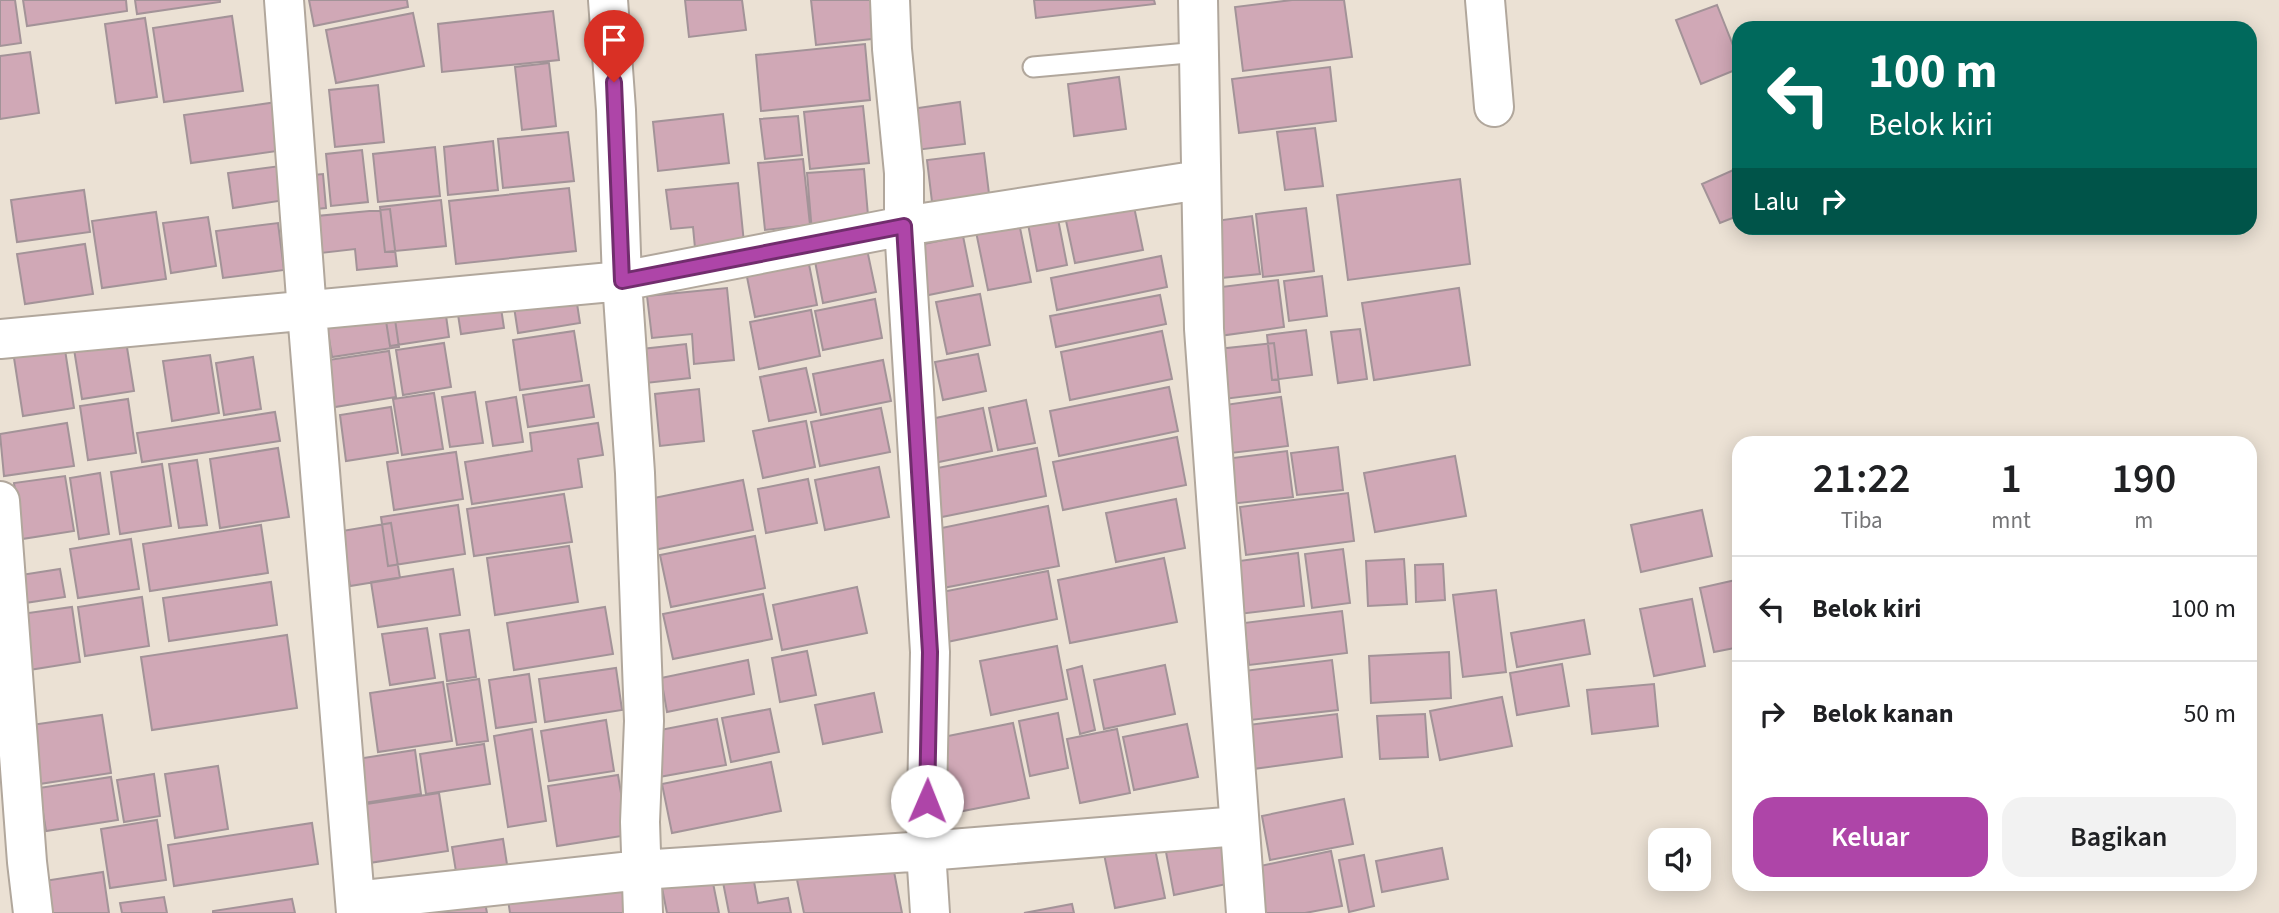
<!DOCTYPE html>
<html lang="id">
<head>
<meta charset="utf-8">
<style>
	body { margin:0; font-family:"Source Sans 3",sans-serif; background:#f2f2f2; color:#202124; height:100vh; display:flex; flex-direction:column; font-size:26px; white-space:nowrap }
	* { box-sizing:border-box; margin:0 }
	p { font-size:23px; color:#757577 }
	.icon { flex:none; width:38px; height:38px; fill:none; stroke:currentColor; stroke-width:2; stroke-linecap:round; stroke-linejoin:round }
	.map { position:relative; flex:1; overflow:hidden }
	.panel { position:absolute; left:1732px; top:436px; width:525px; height:455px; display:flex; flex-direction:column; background:#fff; border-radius:21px; box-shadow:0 4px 18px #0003 }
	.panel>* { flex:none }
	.banner { position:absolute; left:1732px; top:21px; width:525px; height:214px; border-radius:21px; box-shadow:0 4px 18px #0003; background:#00695c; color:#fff; overflow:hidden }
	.buttons { position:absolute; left:1648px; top:828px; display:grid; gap:14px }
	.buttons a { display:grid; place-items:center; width:63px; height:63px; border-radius:14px; background:#fff; box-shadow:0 4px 18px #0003; font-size:35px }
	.pin { position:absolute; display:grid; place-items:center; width:60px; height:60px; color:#fff; margin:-72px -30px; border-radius:50% 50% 50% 0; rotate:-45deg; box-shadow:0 0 7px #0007 }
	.pin .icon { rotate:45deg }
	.me { position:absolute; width:77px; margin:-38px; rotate:1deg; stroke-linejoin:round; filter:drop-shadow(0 0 5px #0008) }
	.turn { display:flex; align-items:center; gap:24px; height:147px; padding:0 21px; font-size:32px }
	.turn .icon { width:91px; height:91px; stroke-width:2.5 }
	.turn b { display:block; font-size:49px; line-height:60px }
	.then { display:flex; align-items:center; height:66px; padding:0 21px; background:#0003; gap:14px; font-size:26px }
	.eta { display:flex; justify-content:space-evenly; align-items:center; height:119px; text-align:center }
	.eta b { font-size:42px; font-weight:600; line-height:49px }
	.button { display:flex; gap:14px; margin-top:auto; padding:14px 21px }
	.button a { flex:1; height:80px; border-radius:21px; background:#ae45a8; color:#fff; font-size:28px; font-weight:600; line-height:80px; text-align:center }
	.button a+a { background:#f2f2f2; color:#202124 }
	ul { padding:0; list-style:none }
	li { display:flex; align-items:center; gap:21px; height:105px; padding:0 21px; border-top:2px solid #e0e0e0 }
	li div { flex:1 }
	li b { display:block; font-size:26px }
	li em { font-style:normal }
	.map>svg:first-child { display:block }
	.building { fill:#d0a8b6; stroke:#a39398; stroke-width:2 }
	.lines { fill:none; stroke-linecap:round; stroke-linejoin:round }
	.service-casing { stroke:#b1a79c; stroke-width:23 }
	.minor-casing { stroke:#b1a79c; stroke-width:42 }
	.service { stroke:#fff; stroke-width:19 }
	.minor { stroke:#fff; stroke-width:38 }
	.route-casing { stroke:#712d6d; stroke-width:18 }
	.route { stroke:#ae45a8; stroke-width:12 }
</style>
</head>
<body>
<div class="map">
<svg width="2279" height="913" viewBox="0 0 2279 913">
	<rect width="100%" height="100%" fill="#ebe1d4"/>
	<!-- building -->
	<path class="building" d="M0 0H15L21 43 0 46Z
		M23 0H126L127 11 27 26Z
		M135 0H220V2L137 14Z
		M309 0H407L408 7 314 26Z
		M685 0H742L746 30 689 37Z
		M811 0H877L881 38 816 45Z
		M1034 0H1154L1155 4 1036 18Z
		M1292 0H1344L1352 57 1243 71 1235 7Z
		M1717 5 1740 63V68L1701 84 1676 20Z
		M553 11 559 60 442 72 438 24Z
		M413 13 424 66 336 83 326 30Z
		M232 16 243 91 164 102 153 28Z
		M145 18 157 97 116 103 105 24Z
		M865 44 870 100 761 111 756 55Z
		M30 52 39 113 0 119V56Z
		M549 63 556 126 522 130 515 67Z
		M1330 67 1336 121 1239 133 1232 79Z
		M1119 77 1126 129 1074 136 1068 84Z
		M378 85 384 142 335 147 329 90Z
		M277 102 284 150 191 163 184 115Z
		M960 102 965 144 916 150 911 109Z
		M863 106 869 163 810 169 804 112Z
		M723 114 729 163 658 171 653 122Z
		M798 116 802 155 765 159 760 119Z
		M1315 128 1323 186 1285 190 1277 132Z
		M568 132 574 181 503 188 498 139Z
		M493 141 498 190 448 195 444 147Z
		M435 147 440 196 378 202 373 154Z
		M362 150 368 202 331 206 326 154Z
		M984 153 990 202 933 210 927 160Z
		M803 159 810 225 765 230 758 163Z
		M280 166 285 200 233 208 228 173Z
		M1740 167V215L1720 223 1702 184Z
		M864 169 869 227 812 232 807 173Z
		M323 174 326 208 305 210 302 176Z
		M1460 179 1470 264 1348 280 1337 195Z
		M738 183 744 243 695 248 693 227 671 229 666 190Z
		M569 188 576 251 456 264 449 201Z
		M84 190 90 232 17 242 11 200Z
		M441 200 446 246 385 252 380 207Z
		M1133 202 1143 250 1075 263 1065 216Z
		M1306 208 1314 271 1263 277 1256 214Z
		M390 209 397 266 357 270 355 249 321 253 317 216Z
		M156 212 166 279 102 288 92 221Z
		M1252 216 1260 274 1222 278 1215 221Z
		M208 217 216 266 171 273 163 223Z
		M1018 218 1031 282 988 290 975 227Z
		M1058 219 1067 265 1037 271 1028 224Z
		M278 223 284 270 223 278 216 231Z
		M963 236 973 286 919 297 909 247Z
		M865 240 876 292 823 303 813 251Z
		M85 244 93 294 25 304 17 254Z
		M806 249 817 305 755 317 744 262Z
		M1161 256 1167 287 1057 310 1051 278Z
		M572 271 580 323 518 333 510 281Z
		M496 275 504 328 461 334 453 282Z
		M1322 276 1327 316 1289 321 1284 281Z
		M1278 280 1284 327 1219 336 1213 288Z
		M442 287 449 337 390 346 382 296Z
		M727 288 734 360 694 364 692 334 652 338 647 296Z
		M1459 288 1470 365 1374 380 1362 303Z
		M391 292 399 347 332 357 323 302Z
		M980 294 990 345 947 354 936 302Z
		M1160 295 1166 324 1056 347 1050 316Z
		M875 299 882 338 823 350 815 311Z
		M811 310 820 356 759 369 750 322Z
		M1360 329 1367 379 1338 383 1331 332Z
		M1306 330 1312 375 1272 380 1267 335Z
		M574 331 582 381 520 390 513 340Z
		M1162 331 1172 379 1070 400 1061 352Z
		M125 335 134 391 82 399 73 343Z
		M63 337 74 408 23 416 12 345Z
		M444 343 451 387 403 395 396 350Z
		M1274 343 1280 392 1224 399 1218 349Z
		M686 344 690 378 646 383 642 349Z
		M389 351 396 397 329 408 322 361Z
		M978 354 986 391 943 400 935 362Z
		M210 355 219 413 172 421 163 361Z
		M253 357 261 409 224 415 216 363Z
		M883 360 891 401 821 415 813 374Z
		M806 368 816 412 769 421 760 377Z
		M589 385 594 417 528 427 523 395Z
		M1169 387 1178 431 1059 456 1050 411Z
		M699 389 704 441 660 446 655 394Z
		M475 392 483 443 450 447 442 397Z
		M434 393 443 449 402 455 393 399Z
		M516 397 523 442 493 446 486 402Z
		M1281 397 1288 446 1231 453 1225 405Z
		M128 399 136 453 88 460 80 406Z
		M1026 400 1035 443 998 450 989 408Z
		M391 407 398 453 346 461 340 415Z
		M881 408 890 452 820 466 811 422Z
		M983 408 992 451 934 463 926 420Z
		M275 412 280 441 142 462 137 433Z
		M806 421 815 467 763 478 753 431Z
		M67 423 74 466 4 476 0 434Z
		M598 423 603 455 578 459 582 487 472 504 465 462 532 451 530 433Z
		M1177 437 1186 485 1063 510 1053 462Z
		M1338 447 1343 490 1297 495 1291 453Z
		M278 448 289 517 220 528 210 459Z
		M1037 448 1046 496 922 521 913 473Z
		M1287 451 1293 497 1230 504 1225 459Z
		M456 452 463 499 394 510 387 462Z
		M1455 456 1466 516 1375 532 1364 473Z
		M197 460 207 525 179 528 169 464Z
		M162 464 171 526 120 534 111 472Z
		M879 467 889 517 825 530 815 480Z
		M100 473 109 534 79 539 70 478Z
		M65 476 74 531 22 539 14 483Z
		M808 479 817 523 766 533 758 489Z
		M743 480 753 530 654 550 644 500Z
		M1348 493 1354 541 1246 555 1240 507Z
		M564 494 572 542 474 556 467 509Z
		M1176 499 1185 548 1116 562 1106 513Z
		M458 505 465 554 388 566 381 517Z
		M1048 506 1059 566 943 588 932 530Z
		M1702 510 1712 556 1641 572 1631 525Z
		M391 523 400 578 350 586 342 531Z
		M261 525 268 573 150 591 143 544Z
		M755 536 765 588 671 607 660 555Z
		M131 539 139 589 78 598 70 549Z
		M569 546 578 602 495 615 487 558Z
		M1343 549 1350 603 1312 608 1305 554Z
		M1298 553 1304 606 1239 614 1232 562Z
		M1164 558 1177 622 1070 643 1058 580Z
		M1404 559 1407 604 1368 606 1366 561Z
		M1443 564 1445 600 1416 602 1415 565Z
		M60 569 65 597 25 603 21 575Z
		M453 569 460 615 378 627 371 582Z
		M1048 571 1057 619 947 642 937 593Z
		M1740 579V647L1714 652 1700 588Z
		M271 582 277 625 169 641 163 598Z
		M857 587 867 633 782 650 773 605Z
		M1496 590 1506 672 1463 677 1453 595Z
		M763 594 772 639 673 659 663 614Z
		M142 597 149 646 85 656 78 607Z
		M1692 599 1705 666 1654 676 1640 609Z
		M72 607 80 662 29 670 21 614Z
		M605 607 613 654 514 670 507 623Z
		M1342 611 1347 653 1249 665 1244 623Z
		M1584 620 1590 654 1517 667 1511 633Z
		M427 628 435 678 390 685 382 634Z
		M469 630 476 677 447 681 440 634Z
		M287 635 297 708 152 730 141 657Z
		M1057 646 1067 699 991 715 980 661Z
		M807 651 816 695 780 702 772 658Z
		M1449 652 1451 698 1371 703 1369 656Z
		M748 660 754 694 667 712 661 678Z
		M1332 660 1338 710 1242 721 1236 672Z
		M1562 664 1569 706 1517 715 1510 673Z
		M1165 665 1175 714 1104 729 1094 680Z
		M1082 666 1095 730 1080 734 1067 670Z
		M616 668 622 710 545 722 539 679Z
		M529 674 536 722 496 728 489 680Z
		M479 679 488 741 457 745 447 684Z
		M443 682 452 741 378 752 370 693Z
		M1654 684 1658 726 1592 734 1587 690Z
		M874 693 882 732 823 744 815 705Z
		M1502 697 1512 746 1440 760 1430 711Z
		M770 709 779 752 731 762 722 718Z
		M1058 713 1068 768 1030 776 1019 721Z
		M1337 714 1342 757 1253 769 1248 725Z
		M1425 714 1428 757 1380 759 1377 716Z
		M102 715 111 773 33 785 24 726Z
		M717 719 726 765 659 777 650 732Z
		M606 720 614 771 549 781 541 731Z
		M1013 723 1029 798 953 813 938 738Z
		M1187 724 1198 777 1134 790 1123 737Z
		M532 729 546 821 508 827 494 736Z
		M1117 729 1130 793 1080 803 1067 739Z
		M484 744 490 784 426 794 420 754Z
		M415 750 421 794 364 803 357 759Z
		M771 762 781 811 672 833 662 784Z
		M218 766 228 829 175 838 165 774Z
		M154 774 160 816 124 822 117 780Z
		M618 775 628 835 557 846 548 786Z
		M111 777 118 820 46 831 39 788Z
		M439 793 448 851 369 863 360 805Z
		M1344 799 1353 844 1270 860 1262 816Z
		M157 820 166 880 110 888 101 829Z
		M312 823 318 864 174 886 168 845Z
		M503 839 509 877 458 884 452 847Z
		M1153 839 1165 898 1115 908 1103 849Z
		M1227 839 1236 882 1174 895 1166 852Z
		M1442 848 1448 879 1382 892 1376 861Z
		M1331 851 1342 906 1305 913H1260L1251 868Z
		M1364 855 1374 906 1349 912 1339 860Z
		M891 856 902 913H804L796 875Z
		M710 868 719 913H667L660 878Z
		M752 871 758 903 788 898 791 913H729L722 877Z
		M103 872 109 913H36L31 883Z
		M627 874 633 913H510L507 893Z
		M164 897 167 913H122L120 903Z
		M484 897 487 913H410Z
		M292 899 295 913H213V911Z
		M1072 904 1074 913H1024Z"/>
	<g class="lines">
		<!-- service casing -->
		<g class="service-casing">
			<path id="service" d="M1033 67 1199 52"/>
		</g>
		<!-- minor casing -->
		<g class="minor-casing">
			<path id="minor" d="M284 0 307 312 356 913
				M608 0 616 110 622 281 635 473 644 721 640 822 643 913
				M890 0 892 49 904 173V226L930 652 926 851 930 913
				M1198 0 1204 329 1246 913
				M1485 0 1494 107
				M0 339 622 281 904 226 1200 180
				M0 501 27 862 33 913
				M355 901 641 870 926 851 1239 826"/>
		</g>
		<!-- service -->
		<use href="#service" class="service"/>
		<!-- minor -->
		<use href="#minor" class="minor"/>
	</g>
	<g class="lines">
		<!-- route casing -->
		<g class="route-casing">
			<path id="route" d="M614 82 622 281 904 226 930 652 927 801"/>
		</g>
		<!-- route -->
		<use href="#route" class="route"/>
	</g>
</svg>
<div class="buttons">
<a><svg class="icon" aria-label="sound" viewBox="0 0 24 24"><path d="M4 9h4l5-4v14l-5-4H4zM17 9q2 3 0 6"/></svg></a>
</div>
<div class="pin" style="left:614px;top:82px;background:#d93025"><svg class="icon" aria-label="arrive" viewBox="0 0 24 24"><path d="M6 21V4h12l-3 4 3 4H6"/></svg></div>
<svg class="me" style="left:927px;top:801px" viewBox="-20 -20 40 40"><circle r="19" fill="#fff"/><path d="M0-13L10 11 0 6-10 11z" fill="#ae45a8"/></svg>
<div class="banner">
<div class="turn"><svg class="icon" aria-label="left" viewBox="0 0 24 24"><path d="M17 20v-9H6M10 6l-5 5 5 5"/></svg><div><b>100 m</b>Belok kiri</div></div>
<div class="then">Lalu<svg class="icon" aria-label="right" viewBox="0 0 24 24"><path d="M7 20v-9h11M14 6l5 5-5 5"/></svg></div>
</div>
<section class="panel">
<div class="eta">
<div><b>21:22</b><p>Tiba</p></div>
<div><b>1</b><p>mnt</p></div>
<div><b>190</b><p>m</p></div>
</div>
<ul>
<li><svg class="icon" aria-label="left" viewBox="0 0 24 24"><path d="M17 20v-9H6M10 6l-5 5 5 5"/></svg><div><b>Belok kiri</b></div><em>100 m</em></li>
<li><svg class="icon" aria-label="right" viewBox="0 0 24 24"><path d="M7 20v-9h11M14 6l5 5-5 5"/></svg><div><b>Belok kanan</b></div><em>50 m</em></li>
</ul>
<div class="button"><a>Keluar</a><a>Bagikan</a></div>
</section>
</div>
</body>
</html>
